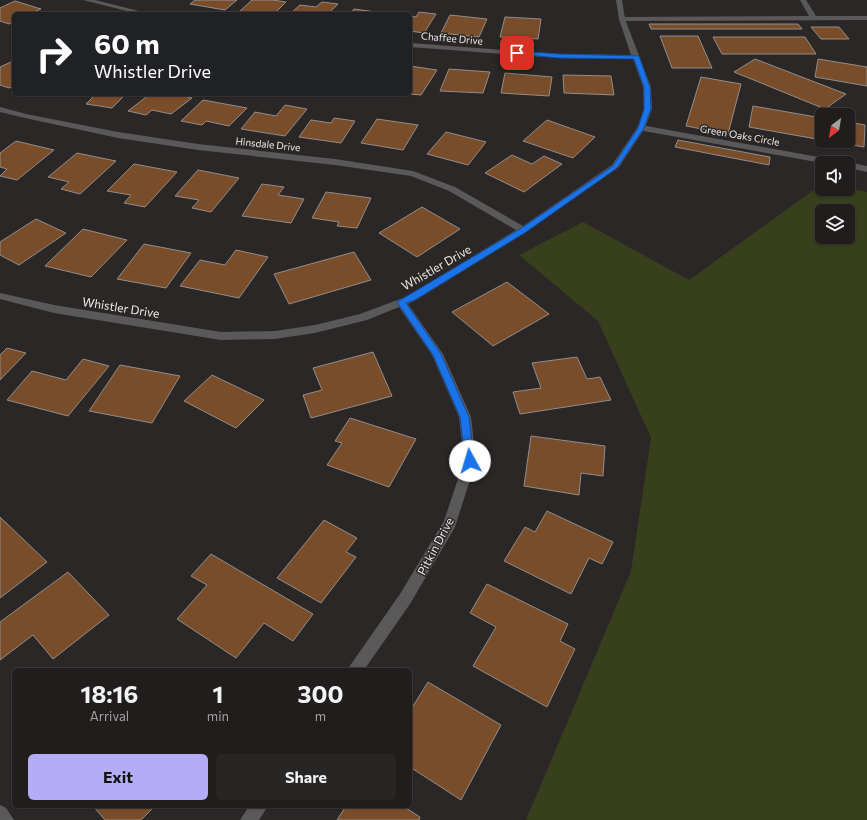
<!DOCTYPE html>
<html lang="en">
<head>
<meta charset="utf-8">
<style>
	body { margin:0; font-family:Commissioner,sans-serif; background:#282625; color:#f1f3f6; height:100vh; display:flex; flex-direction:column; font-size:15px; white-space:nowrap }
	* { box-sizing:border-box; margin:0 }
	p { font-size:13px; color:#a2a2a3 }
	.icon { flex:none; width:22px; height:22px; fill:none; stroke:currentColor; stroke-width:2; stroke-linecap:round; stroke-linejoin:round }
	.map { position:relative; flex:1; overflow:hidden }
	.sheet { position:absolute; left:12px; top:668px; width:400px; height:140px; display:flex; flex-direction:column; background:#201d1c; border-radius:6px; box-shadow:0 1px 3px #0004,0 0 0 1px #3d3b3b }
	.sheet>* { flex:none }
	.top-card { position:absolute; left:12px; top:12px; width:400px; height:84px; border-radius:6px; box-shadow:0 1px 3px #0004,0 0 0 1px #3d3b3b; background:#202124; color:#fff; overflow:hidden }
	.needle { width:26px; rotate:211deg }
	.tools { position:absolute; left:815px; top:108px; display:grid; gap:8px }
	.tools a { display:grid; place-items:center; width:40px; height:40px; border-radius:6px; background:#201d1c; box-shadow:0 1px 3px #0004,0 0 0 1px #3d3b3b; font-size:20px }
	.pin { position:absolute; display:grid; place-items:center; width:34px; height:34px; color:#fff; margin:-17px; border-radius:8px; box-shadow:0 2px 6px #0006 }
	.me { position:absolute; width:44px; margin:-22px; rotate:354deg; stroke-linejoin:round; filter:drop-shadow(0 0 3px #0008) }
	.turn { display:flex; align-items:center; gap:14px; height:84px; padding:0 16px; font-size:18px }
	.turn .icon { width:52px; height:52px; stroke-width:2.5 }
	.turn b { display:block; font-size:28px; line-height:34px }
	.eta { display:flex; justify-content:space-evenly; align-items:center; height:68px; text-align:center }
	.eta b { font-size:24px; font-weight:700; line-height:28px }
	.action { display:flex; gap:8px; margin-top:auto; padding:8px 16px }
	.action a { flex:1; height:46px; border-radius:6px; background:#b5acf8; color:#111; font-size:16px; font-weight:700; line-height:46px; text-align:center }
	.action a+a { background:#282625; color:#f1f3f6 }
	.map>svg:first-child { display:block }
	.green { fill:#383f1c; fill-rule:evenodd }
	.building { fill:#794d2a; stroke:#918e8c }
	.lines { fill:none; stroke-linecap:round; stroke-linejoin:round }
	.lane { fill:#5a5959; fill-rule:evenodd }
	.street { fill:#5a5959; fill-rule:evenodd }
	.route { fill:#1a73e8; stroke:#114b97 }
	.labels { text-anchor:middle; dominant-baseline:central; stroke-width:3; stroke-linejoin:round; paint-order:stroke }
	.far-street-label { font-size:10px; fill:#ecebea; stroke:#2a2726 }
	.street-label { font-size:12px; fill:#ecebea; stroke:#2a2726 }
</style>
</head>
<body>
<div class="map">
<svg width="867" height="820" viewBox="0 0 867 820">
	<rect width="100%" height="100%" fill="#2a2726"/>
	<!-- green -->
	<path class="green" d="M822 184V189L848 188 867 192V820H526L631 571 651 438 598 321 519 255 583 222 689 280ZM822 211H848V237H822Z"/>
	<!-- building -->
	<path class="building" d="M195 0H237L225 10 190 4Z
		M252 0H273L286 2 274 14 239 12Z
		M15 1 41 9 29 14H14V21L9 24 0 21V8Z
		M322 2 338 4 328 14H290L300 5 316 7Z
		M354 9 391 14H350Z
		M419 12 436 14 424 33 410 31 412 27H410V16L416 17Z
		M450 15 487 19 479 37 441 33Z
		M505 17 541 19 538 39 500 37Z
		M649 24H798L802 29H651Z
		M811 27H839L849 39H821Z
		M660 36H698L712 68H672Z
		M713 37H805L816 54H722Z
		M755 59 846 94 825 109 734 72Z
		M818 59 867 67V86L815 77Z
		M11 62H14V86L9 88 0 85V67Z
		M410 66 437 70 421 95 410 94Z
		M449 69 490 72 483 93 440 91Z
		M505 73 552 77 549 96 501 93Z
		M563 75 611 76 614 95 564 93Z
		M701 77 741 84 728 134 686 126Z
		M96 94H126L112 108 86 104Z
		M150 94H176L192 98 171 114 152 110 146 115 128 111Z
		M203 100 247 108 229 126 206 121 202 125 181 121Z
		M285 105 307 109 285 136 241 129 255 112 276 116Z
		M753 106 822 118V140L749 127Z
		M334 118 355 121 341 143 299 137 311 120 331 123Z
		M377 119 418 125 403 150 361 143Z
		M547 120 595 137 573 158 523 141Z
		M848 122 865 125 864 147 829 141H848Z
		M446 132 486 142 468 165 427 154Z
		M678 140 770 157 769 165 675 147Z
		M16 141 54 150 17 180 0 176 7 169 0 167V153Z
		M77 153 116 161 80 194 61 189 69 182 48 177Z
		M512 155 532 164 544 156 562 164 524 192 485 173Z
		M134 164 177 172 145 207 124 203 131 195 107 191Z
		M198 170 239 178 211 212 192 208 199 200 175 196Z
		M262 184 284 187 278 195 304 199 291 223 242 216Z
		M326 192 371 198 357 228 337 226 339 222 312 218Z
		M422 207 460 229 417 257 379 233Z
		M36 219 66 233 19 265 0 255V242Z
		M83 229 127 240 91 277 45 266Z
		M144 244 191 253 166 288 117 279Z
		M236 250 268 257 239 298 180 286 200 260 225 265Z
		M354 252 371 280 289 304 274 274Z
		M507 282 549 314 493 346 452 312Z
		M7 348 26 353 0 380V355Z
		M373 352 392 396 311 418 303 395 322 390 313 368Z
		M577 357 587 379 600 377 611 400 520 414 513 392 541 388 532 363Z
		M83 359 109 366 68 416 7 400 32 371 66 380Z
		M120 365 180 376 152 423 89 411Z
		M212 375 264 400 236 428 184 401Z
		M350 418 416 439 389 487 327 465 342 443 335 441Z
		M531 436 605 446 603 476 581 473 579 495 524 486Z
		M547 511 613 542 602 564 589 558 571 594 504 561 525 527 535 532Z
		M0 517 47 562 0 598Z
		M324 520 357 538 346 552 356 557 321 603 277 578Z
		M211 554 313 614 293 641 264 623 236 658 177 619 207 585 191 576Z
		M68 572 109 615 53 659 33 635 0 660V622Z
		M487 584 568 624 560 641 575 649 547 707 473 666 496 627 470 613Z
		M428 682 501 725 461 800 410 767V711Z
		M93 806H155L141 820H105Z
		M346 806H403L420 817 419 820H337Z"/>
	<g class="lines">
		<!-- lane -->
		<path class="lane" d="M800 0H806L816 16H867V20L622 21 619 19 622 17 809 16Z
			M641 125 835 160 839 163H822L638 130 637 128 638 126Z
			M848 162 867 166V172L848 168V163H845Z"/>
		<!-- street -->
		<path class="street" d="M83 0H95L151 14H139Z
			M616 0H622L625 19 651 87 652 109 645 128 619 167 526 232 416 300 408 304 443 354 471 417 476 461 455 527 410 604 364 670H347L400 594 444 521 464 461 459 417 432 355 399 307 367 320 315 333 275 339 221 340 54 313 0 299V293L54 305 221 332 275 331 315 325 360 314 408 296 516 230 449 191 411 176 335 165 198 150 118 138 25 118 0 112V107L26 114 118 132 198 144 335 159 413 171 455 187 523 226 612 165 637 128 644 109 643 87 633 59 559 58 410 47V43L559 54 631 55 619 19Z
			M0 805 6 808 14 820H0Z
			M249 806H268L259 820H240Z"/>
	</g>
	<!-- route -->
	<path class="route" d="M517 51 559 54 639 56 650 87 651 109 644 128 617 168 526 232 415 300 406 303 441 354 469 417 474 461 473 463H466L465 461 460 417 433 355 397 302 520 229 613 166 638 128 644 109V87L634 59 559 58 515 54 514 53Z"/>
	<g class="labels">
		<!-- far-street labels -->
		<g class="far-street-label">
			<text transform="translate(452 38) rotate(5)">Chaffee Drive</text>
			<text transform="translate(740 135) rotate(10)">Green Oaks Circle</text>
			<text transform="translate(268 144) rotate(6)">Hinsdale Drive</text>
		</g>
		<!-- street labels -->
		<g class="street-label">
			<text transform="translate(436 267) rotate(-30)">Whistler Drive</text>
			<text transform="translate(121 307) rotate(9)">Whistler Drive</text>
			<text transform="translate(435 546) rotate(-62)">Pitkin Drive</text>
		</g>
	</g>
</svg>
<div class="tools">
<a><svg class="needle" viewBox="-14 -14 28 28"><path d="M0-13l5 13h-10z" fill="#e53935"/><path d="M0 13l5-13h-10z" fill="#a2a2a3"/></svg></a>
<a><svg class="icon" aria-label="sound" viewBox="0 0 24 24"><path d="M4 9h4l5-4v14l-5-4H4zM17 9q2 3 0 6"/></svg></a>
<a><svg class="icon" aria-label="layers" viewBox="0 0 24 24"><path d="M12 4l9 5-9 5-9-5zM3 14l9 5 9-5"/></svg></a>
</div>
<div class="pin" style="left:517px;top:53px;background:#d93025"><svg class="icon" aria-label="arrive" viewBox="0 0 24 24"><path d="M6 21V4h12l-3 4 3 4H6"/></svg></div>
<svg class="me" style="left:470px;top:461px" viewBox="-20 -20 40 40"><circle r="19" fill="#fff"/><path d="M0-13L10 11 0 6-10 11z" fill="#1a73e8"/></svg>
<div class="top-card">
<div class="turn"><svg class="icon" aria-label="right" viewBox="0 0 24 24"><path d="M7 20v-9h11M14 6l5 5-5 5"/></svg><div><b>60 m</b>Whistler Drive</div></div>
</div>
<section class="sheet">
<div class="eta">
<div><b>18:16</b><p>Arrival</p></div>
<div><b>1</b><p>min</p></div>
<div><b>300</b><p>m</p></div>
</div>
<div class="action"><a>Exit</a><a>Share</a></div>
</section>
</div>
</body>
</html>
